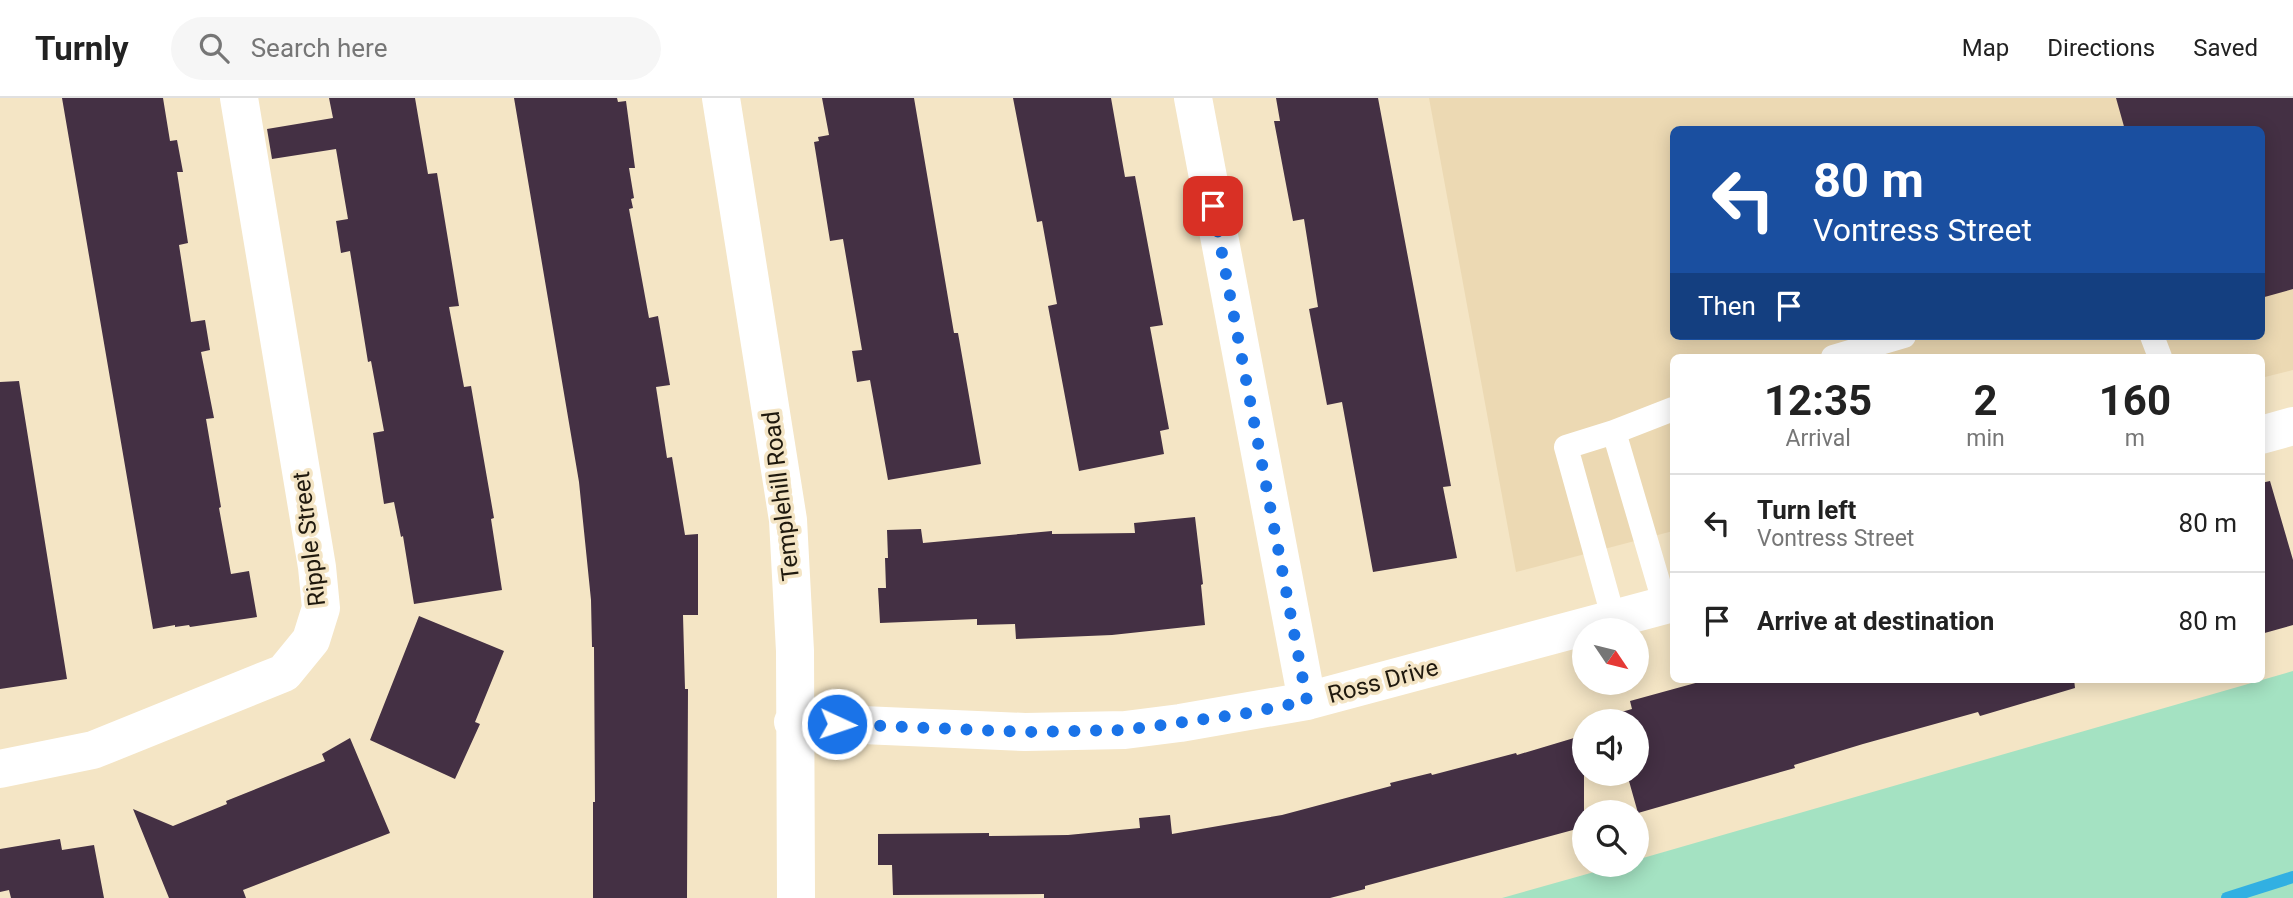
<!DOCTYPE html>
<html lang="en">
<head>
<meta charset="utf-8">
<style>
	body { margin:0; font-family:Roboto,sans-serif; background:#f6f6f6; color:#222; height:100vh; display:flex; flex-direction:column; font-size:26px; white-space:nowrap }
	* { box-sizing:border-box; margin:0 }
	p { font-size:23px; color:#767676 }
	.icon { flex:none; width:38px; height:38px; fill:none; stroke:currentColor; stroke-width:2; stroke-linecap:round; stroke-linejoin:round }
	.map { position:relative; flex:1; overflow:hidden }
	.details { position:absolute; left:1670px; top:256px; width:595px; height:329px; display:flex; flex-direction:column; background:#fff; border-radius:10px; box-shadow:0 4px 18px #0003 }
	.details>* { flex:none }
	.guide { position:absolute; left:1670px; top:28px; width:595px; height:214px; border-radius:10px; box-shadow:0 4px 18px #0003; background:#1a4fa0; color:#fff; overflow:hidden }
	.needle { width:46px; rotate:125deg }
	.controls { position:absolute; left:1572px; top:520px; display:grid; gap:14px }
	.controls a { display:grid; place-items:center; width:77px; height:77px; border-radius:50%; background:#fff; box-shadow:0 4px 18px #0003; font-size:35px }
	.pin { position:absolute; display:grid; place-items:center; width:60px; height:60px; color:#fff; margin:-30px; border-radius:14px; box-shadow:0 4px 10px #0006 }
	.me { position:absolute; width:77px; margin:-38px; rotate:93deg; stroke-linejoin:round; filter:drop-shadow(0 0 5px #0008) }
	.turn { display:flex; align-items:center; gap:24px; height:147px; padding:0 28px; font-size:32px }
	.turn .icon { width:91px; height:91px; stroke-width:2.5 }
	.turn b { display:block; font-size:49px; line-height:60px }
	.then { display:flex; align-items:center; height:66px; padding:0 28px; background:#0003; gap:14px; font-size:26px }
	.eta { display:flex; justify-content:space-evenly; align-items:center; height:119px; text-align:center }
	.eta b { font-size:42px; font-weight:700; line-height:49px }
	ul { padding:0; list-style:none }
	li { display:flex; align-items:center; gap:21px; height:98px; padding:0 28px; border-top:2px solid #e0e0e0 }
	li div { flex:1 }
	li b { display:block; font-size:26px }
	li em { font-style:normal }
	header { display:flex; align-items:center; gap:42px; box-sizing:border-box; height:98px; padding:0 35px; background:#fff; border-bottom:2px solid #e0e0e0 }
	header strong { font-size:33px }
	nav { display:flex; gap:38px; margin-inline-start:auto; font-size:24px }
	.search { width:490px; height:63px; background:#f6f6f6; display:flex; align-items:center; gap:18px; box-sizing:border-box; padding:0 24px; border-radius:38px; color:#767676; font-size:26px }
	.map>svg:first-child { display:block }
	.built { fill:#ecd9b3; fill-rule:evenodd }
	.green { fill:#a4e2c2 }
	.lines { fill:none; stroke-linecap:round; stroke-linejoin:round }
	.stream { stroke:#31b0e2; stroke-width:12 }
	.building { fill:#443044 }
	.service { stroke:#fff; stroke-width:24 }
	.minor { stroke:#fff; stroke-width:38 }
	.route { stroke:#1a73e8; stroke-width:12; stroke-dasharray:0 21.6 }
	.labels { text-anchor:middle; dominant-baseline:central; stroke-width:7; stroke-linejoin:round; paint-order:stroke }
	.street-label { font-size:24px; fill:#1f190e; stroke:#f4e5c5 }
</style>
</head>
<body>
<header>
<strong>Turnly</strong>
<div class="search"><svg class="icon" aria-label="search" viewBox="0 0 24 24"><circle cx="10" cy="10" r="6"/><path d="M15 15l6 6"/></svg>Search here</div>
<nav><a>Map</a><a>Directions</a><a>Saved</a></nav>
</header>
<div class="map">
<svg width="2293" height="800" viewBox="0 0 2293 800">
	<rect width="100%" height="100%" fill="#f4e5c5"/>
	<!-- built -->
	<path class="built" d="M1429 0H2293V272L2261 280V259H1673V433L1516 474ZM1673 32H2261V238H1673Z"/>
	<!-- green -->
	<path class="green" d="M2293 573V800H1502L1619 767 1636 766V762Z"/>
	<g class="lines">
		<!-- stream -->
		<path class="stream" d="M2227 800 2293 779"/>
	</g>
	<!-- building -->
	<path class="building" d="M62 0H163L170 43 177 42 183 74H177L188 145 179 147 191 224 205 222 210 252 201 254 214 320 206 321 221 409 219 410 231 476 249 473 257 519 190 529 189 527 175 529V527L153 531Z
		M329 0H415L428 76 437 75 459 208 449 209 464 289 471 288 494 420 491 421 502 492 414 506 403 438 401 439 394 404 384 406 373 335 384 333 371 263 368 264 350 153 341 155 336 123 348 121 336 51 272 61 267 31 333 20Z
		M514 0H617L618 4 626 3 635 70H629L634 100 631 101 633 110 629 111 649 220 658 218 670 287 656 289 667 360 672 359 685 437 698 436V517H683L685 591H688L687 800H593V704H595L594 549H592L591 502 579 384Z
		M822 0H914L954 235H958L981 366 888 382 870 282 857 284 852 253 862 252 843 141 830 143 814 44 819 43 818 39 829 37Z
		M1013 0H1111L1125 79 1135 78 1163 227 1150 229 1169 331 1160 333 1164 356 1079 373 1048 208 1057 206 1042 123 1037 124Z
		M1276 0H1378L1451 388 1443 389 1457 460 1373 474 1342 304 1327 307 1309 211 1318 209 1304 121 1293 123 1274 23H1280Z
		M2116 0H2293V191L2261 200V32H2125Z
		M19 283 67 581 0 591V284Z
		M2270 383 2293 462V527L2261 536V385Z
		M1195 419 1203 486 1201 487 1205 527 1112 537 1016 541 1015 526 977 527V521L880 525 878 490H886L885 460H888L887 432 921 431 923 445 1052 433V436L1135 435 1134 425Z
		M419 518 504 553 475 624 480 626 455 681 370 642Z
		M1710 581H2074L2075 590 1980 618 1978 614 1863 646 1794 667 1795 670 1638 715 1627 676H1636V623H1613L1612 621 1616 620 1614 616 1632 611 1630 603Z
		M1584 637V729L1365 788V791L1330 800H1044V796L893 797 892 767H878V736L989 735V738L1068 737 1140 730 1139 720 1170 717 1172 736 1282 717 1391 688 1390 685 1431 675 1432 677 1516 655 1517 657Z
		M350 640 390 735 243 792 246 800H169L133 711 173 728 227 706 226 703 325 663 322 656Z
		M60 741 62 752 94 747 104 800H11L9 792 0 794V751Z"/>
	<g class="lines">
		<!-- service -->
		<path class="service" d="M2152 238 2160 259
			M1833 259 1904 238
			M1614 334 1665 507
			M1614 522 1566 349 1614 334 1673 311"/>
		<!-- minor -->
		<path class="minor" d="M721 0 788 422 795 553 796 800
			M1193 0 1307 603
			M2261 337 2293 328
			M793 624 1025 634 1125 632 1180 625 1307 603 1673 505
			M0 671 93 652 284 575 311 542 321 510 317 469 239 0"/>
	</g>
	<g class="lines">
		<!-- route -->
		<path class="route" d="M837 626 1025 634 1125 632 1242 616 1307 603 1213 108"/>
	</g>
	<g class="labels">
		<!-- street labels -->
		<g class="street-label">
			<text transform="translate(781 398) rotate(-97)">Templehill Road</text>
			<text transform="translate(309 441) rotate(-97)">Ripple Street</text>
			<text transform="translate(1383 583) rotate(-15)">Ross Drive</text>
		</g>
	</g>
</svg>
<div class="controls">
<a><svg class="needle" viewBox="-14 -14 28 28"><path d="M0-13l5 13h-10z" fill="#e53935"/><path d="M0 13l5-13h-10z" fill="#767676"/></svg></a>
<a><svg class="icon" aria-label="sound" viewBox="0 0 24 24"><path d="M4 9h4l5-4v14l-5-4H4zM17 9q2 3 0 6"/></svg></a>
<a><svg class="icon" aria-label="search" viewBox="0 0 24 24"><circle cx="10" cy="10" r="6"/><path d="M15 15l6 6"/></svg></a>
</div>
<div class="pin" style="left:1213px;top:108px;background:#d93025"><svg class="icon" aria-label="arrive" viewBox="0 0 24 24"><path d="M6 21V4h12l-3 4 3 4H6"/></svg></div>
<svg class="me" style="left:837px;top:626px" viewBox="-20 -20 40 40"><circle r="17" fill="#1a73e8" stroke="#fff" stroke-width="3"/><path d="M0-11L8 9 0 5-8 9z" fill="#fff"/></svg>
<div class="guide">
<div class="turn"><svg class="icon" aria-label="left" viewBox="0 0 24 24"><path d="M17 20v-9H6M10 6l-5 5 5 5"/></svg><div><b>80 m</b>Vontress Street</div></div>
<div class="then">Then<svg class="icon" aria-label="arrive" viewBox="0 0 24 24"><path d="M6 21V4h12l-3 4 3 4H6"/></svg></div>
</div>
<section class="details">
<div class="eta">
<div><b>12:35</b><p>Arrival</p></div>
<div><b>2</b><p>min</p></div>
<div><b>160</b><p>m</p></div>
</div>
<ul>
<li><svg class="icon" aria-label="left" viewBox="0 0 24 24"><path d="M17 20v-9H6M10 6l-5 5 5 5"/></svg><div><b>Turn left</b><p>Vontress Street</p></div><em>80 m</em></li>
<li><svg class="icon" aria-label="arrive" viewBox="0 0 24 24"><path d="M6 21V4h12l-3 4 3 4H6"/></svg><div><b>Arrive at destination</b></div><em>80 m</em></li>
</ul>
</section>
</div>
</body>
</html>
